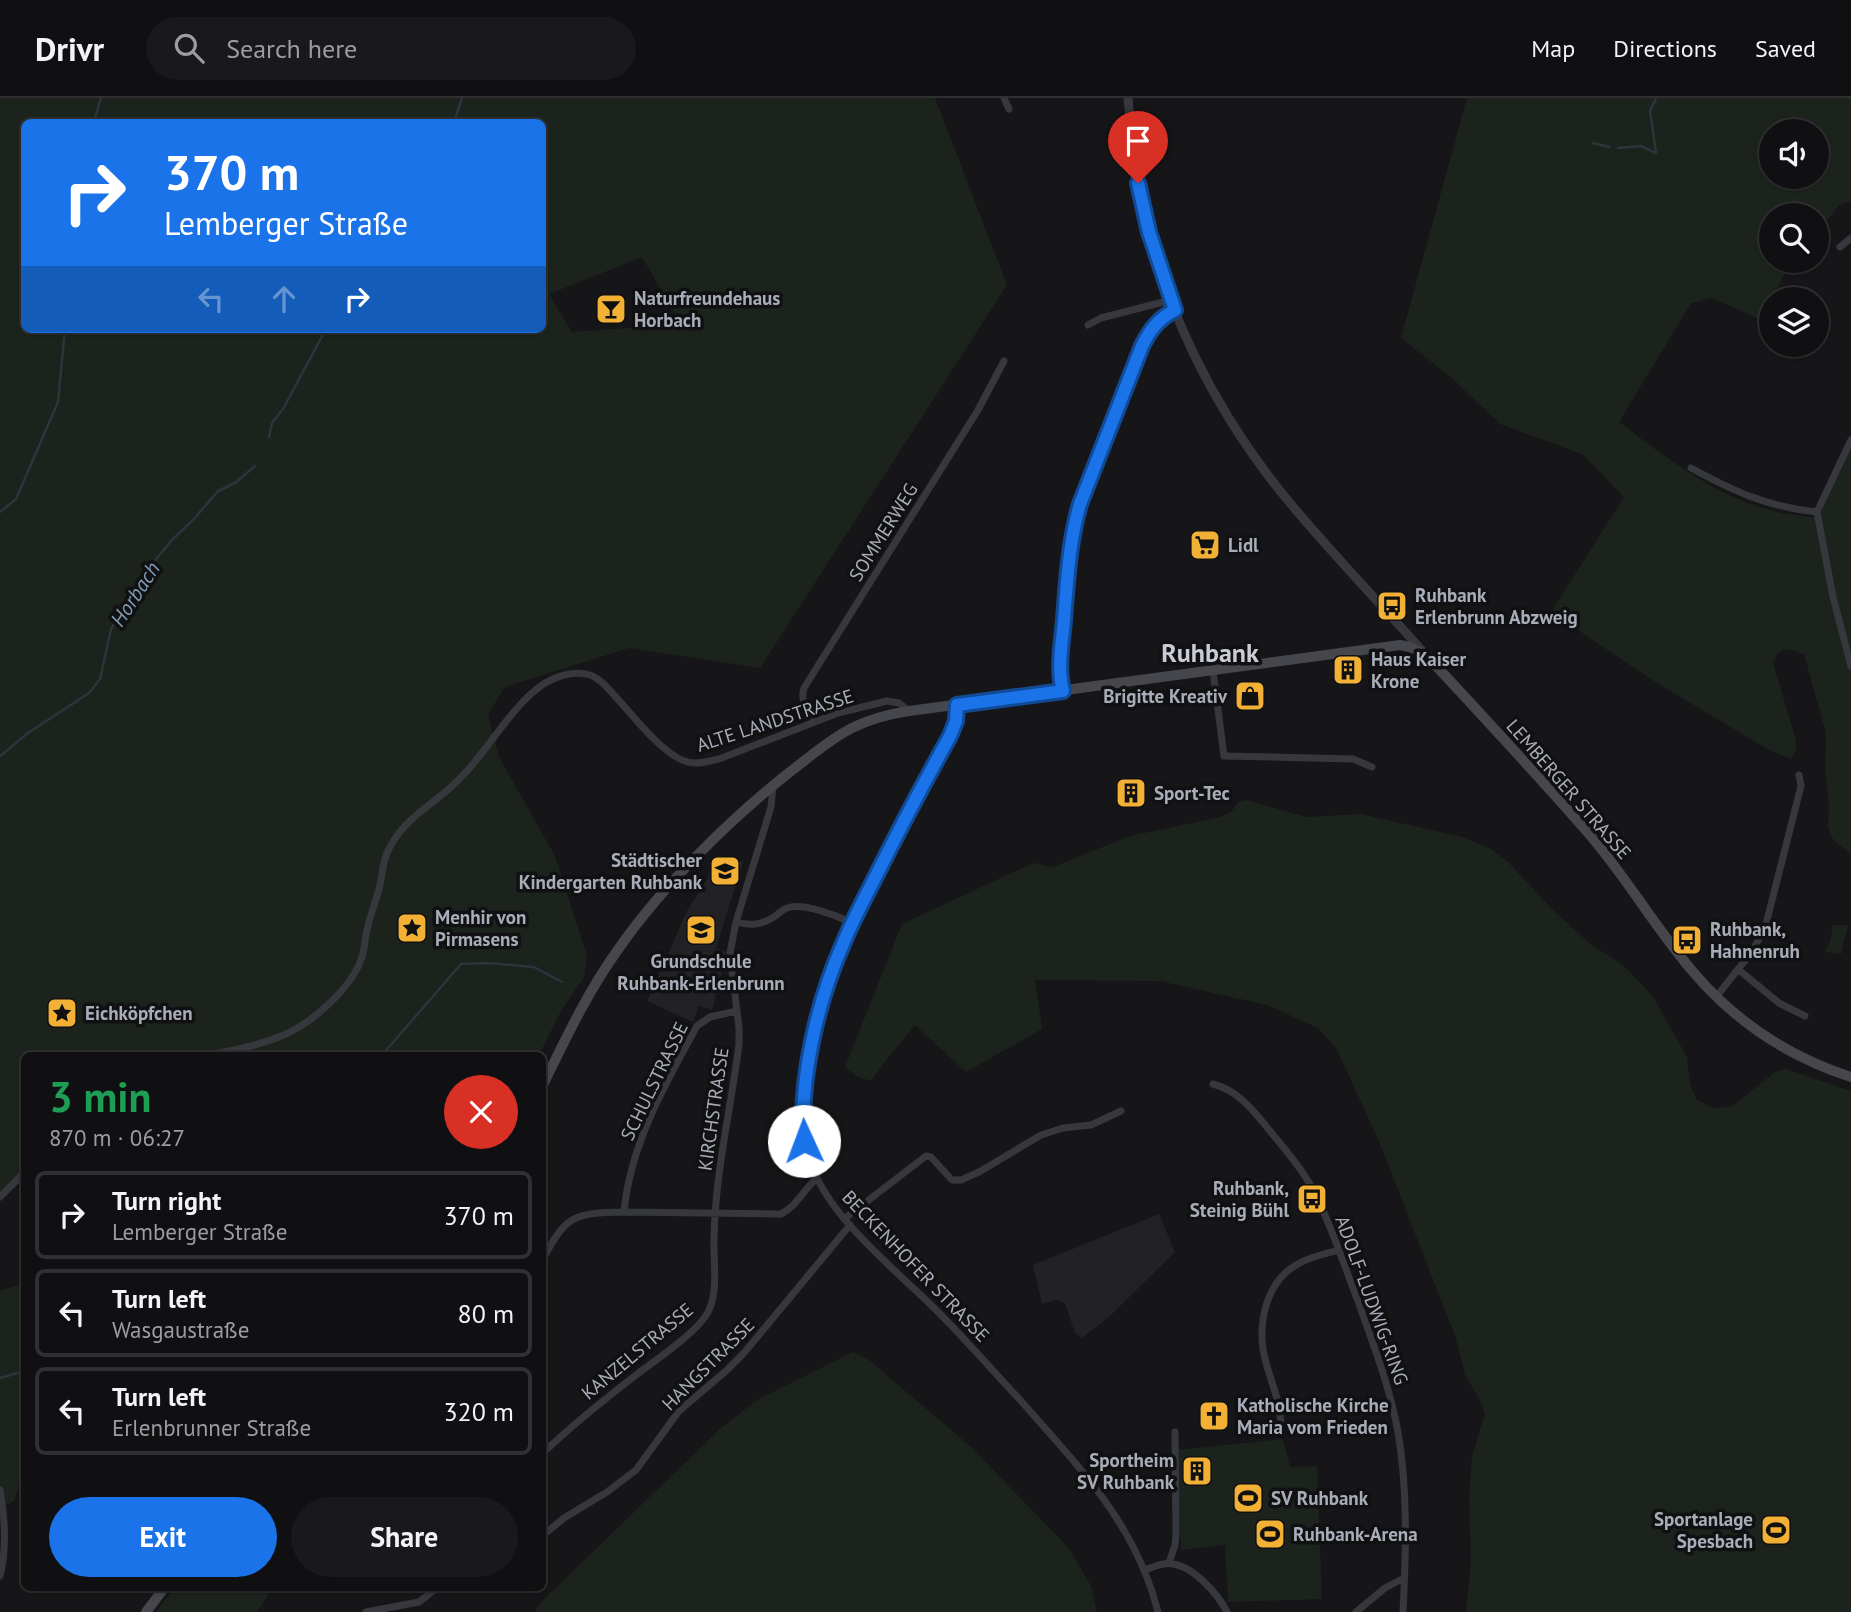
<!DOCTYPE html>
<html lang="en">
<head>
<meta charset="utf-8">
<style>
	body { margin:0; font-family:"PT Sans",sans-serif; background:#19191b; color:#f1f3f6; height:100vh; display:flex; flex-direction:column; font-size:26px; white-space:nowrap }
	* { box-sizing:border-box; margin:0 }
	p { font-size:23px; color:#9c9d9f }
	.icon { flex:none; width:38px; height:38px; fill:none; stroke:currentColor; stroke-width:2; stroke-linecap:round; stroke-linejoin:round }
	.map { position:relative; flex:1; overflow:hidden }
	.side { position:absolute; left:21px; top:954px; width:525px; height:539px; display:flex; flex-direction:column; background:#101012; border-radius:10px; box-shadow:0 2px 5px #0004,0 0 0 2px #303032 }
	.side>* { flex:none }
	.banner { position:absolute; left:21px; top:21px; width:525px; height:214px; border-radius:10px; box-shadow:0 2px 5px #0004,0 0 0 2px #303032; background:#1a73e8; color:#fff; overflow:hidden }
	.buttons { position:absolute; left:1759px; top:21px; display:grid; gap:14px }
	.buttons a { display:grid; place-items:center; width:70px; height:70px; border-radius:50%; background:#101012; box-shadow:0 2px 5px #0004,0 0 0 2px #303032; font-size:35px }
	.pin { position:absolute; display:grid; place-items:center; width:60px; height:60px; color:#fff; margin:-72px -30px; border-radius:50% 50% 50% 0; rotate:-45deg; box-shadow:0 0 7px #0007 }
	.pin .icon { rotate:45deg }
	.me { position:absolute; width:77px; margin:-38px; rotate:358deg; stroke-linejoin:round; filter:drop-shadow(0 0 5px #0008) }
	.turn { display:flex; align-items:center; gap:24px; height:147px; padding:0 28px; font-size:32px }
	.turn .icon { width:91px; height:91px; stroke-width:2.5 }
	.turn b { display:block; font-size:49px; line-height:60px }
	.lanes { display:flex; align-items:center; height:66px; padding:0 28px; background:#0003; justify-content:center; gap:35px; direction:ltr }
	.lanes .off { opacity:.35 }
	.round { display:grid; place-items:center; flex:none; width:74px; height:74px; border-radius:37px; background:#19191b }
	.head { display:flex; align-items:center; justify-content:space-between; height:119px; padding:0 28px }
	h1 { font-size:42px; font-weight:600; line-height:52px; color:#1e9e55 }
	.primary-button { display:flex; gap:14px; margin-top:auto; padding:14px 28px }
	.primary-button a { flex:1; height:80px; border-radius:42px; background:#1a73e8; color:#fff; font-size:28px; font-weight:600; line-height:80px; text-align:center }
	.primary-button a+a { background:#19191b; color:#f1f3f6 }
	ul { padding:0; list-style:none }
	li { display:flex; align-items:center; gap:21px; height:88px; margin:0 14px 10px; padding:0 14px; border:4px solid #303032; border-radius:10px }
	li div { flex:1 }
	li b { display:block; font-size:26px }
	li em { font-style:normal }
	header { display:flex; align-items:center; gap:42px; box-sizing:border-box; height:98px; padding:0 35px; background:#101012; border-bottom:2px solid #303032 }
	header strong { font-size:33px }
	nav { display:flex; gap:38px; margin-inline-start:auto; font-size:24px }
	.search { width:490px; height:63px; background:#19191b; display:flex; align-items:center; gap:18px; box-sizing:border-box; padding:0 24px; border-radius:38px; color:#9c9d9f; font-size:26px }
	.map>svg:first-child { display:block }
	.built { fill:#222225 }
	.green { fill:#1c231d; fill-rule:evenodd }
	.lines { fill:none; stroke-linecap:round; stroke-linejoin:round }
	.stream { stroke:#2c353c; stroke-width:2.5 }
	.minor { stroke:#37383d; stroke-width:7 }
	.tertiary { stroke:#37383d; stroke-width:9 }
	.secondary { stroke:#45474d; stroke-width:10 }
	.route-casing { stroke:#114b97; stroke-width:18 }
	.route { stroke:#1a73e8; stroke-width:12 }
	.labels { text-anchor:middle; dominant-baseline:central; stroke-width:7; stroke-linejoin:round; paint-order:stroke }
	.poi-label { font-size:19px; font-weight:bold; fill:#a8adb8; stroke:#111113; text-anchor:start }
	.street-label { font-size:19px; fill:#a8adb8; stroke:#111113 }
	.water-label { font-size:21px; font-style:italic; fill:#7f9bb3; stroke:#111113 }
	.district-label { font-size:26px; font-weight:bold; fill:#c9ccd4; stroke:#111113 }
</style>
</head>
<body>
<header>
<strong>Drivr</strong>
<div class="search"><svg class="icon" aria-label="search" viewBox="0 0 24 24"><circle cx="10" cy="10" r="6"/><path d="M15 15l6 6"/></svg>Search here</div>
<nav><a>Map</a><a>Directions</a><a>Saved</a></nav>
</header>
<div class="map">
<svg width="1851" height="1514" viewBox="0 0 1851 1514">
	<rect width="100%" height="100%" fill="#161618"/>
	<!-- built -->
	<path class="built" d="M724 758 743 764 716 850 727 854 712 912 699 908 693 924 647 903 687 813 708 780 713 765 721 767Z
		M1159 1116 1175 1154 1108 1220 1082 1240 1075 1235 1065 1205 1056 1202 1042 1206 1033 1167Z"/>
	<!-- green -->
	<path class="green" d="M0 0H935L1007 187 760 570 629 550 505 589 488 616 499 659 555 758 587 858 584 879 561 913 539 957H24V1072L0 1094ZM24 24H542V231H24ZM642 159 681 226 572 234 549 196Z
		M1467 0H1851V103L1839 107 1817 135 1816 117H1771V163H1793L1788 169 1773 201H1771V207L1764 223 1712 200 1691 205 1619 324C1667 360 1714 398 1773 413 1789 417 1806 418 1821 421V414L1851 347V757L1832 740 1828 728 1829 708 1825 671 1826 647 1825 632 1804 556C1789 551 1779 547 1773 565L1795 639 1797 650 1791 661 1769 652 1657 585 1551 514 1624 399 1582 356 1500 326 1453 281 1401 240ZM1771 33H1816V79H1771Z
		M1246 702 1306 719 1361 716 1462 739 1491 751 1509 765 1552 811 1589 845 1624 868 1652 897 1687 959 1690 986 1696 1001 1712 1010 1731 1009 1775 974 1786 971 1851 993V1514H1466L1471 1463 1469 1401 1472 1358 1485 1316 1481 1304 1465 1277 1456 1240 1378 1041 1336 950 1318 930 1267 907 1160 883 1035 882 1042 931 966 974 915 927 882 967 871 983 856 978 845 969 902 826 1033 765 1053 769 1130 738 1221 719 1232 713 1238 704Z
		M1833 827H1848L1841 856 1825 854 1830 844Z
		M24 1185V1373L14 1403 0 1410V1193Z
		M853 1254 869 1262 971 1349 1068 1449 1091 1488 1097 1514H535L540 1505 721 1330 757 1302Z
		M1283 1341 1290 1369 1317 1368 1322 1501 1228 1504 1225 1447 1181 1452 1177 1352Z
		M175 1489H273L257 1514H156Z"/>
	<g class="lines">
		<!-- stream -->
		<path class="stream" d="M94 24 101 0
			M454 24 462 0
			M1593 45 1609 49
			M1618 50 1641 48 1656 55 1650 13 1656 0
			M269 339 272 325 283 311 326 231
			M0 414 16 401 58 304 65 231
			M0 658 28 635 89 595 100 581 111 531 148 471 172 442 193 422 218 393 235 385 255 368
			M382 957 461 866 488 865 534 869 562 884
			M0 1280 24 1273"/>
		<!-- minor -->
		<path class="minor" d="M1004 0 1009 11
			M1840 149 1851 140
			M1088 227 1101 220 1171 202
			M1851 342 1817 414 1833 499 1851 568
			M1691 370C1735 394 1768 409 1817 414
			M1213 573 1224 658 1353 661 1372 669
			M1063 593C1058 572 1062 549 1064 527 1067 487 1069 445 1080 406L1142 248C1150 232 1158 222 1175 212
			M957 607 956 623 950 638 852 825C827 881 791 991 806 1051 821 1113 886 1163 930 1206 962 1237 991 1271 1021 1303 1079 1369 1136 1426 1158 1514
			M814 624C807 612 800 603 804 590L978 312 1004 263
			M736 824C750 828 761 827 774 819 778 816 782 812 787 810 803 804 838 818 852 825
			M1739 872 1779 905 1805 918
			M1716 899 1751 855 1765 830 1801 688 1799 677
			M207 957C233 953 260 947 284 937 313 924 352 890 362 859 365 849 365 838 368 828 371 814 377 801 380 787 383 773 383 760 391 747 403 725 424 711 444 695 456 685 467 674 477 661 497 637 524 593 553 581 563 576 579 573 590 577 599 580 607 589 614 597 631 615 664 659 688 664 698 667 709 663 719 661L838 615 887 603 899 605 909 613
			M1213 986C1224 989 1233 994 1241 1001 1252 1010 1261 1022 1270 1033 1284 1050 1300 1068 1311 1088 1331 1126 1344 1167 1359 1206 1374 1248 1390 1290 1398 1334 1408 1393 1406 1454 1403 1514
			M0 1099 24 1075
			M624 1114C630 1047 665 986 697 928L710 919 737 913
			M844 1121 926 1058 931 1059 952 1082H961L979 1074 1041 1037 1063 1030 1091 1027 1121 1013
			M542 1163C566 1117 573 1115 624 1114L781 1116C796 1109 805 1090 817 1080
			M1281 1331C1281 1324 1280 1316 1279 1309 1275 1289 1266 1271 1263 1251 1259 1222 1267 1186 1293 1169 1306 1160 1324 1156 1339 1152
			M542 1356C573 1326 606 1300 640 1274 660 1259 691 1238 705 1219 720 1198 713 1165 714 1141 715 1075 731 1011 739 946V930L730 855 736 824 771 709 773 688
			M0 1392C5 1420 7 1450 0 1478
			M542 1438 564 1420 607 1394 636 1372 679 1313 726 1273 744 1255 850 1127
			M1169 1465 1175 1447 1176 1436 1175 1334
			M1145 1472C1153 1469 1164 1464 1173 1466 1194 1469 1218 1496 1227 1514
			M366 1514 419 1504 438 1489
			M1356 1514 1385 1490 1404 1480"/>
		<!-- tertiary -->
		<path class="tertiary" d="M1128 0C1131 37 1135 74 1143 110 1165 211 1213 308 1277 389 1323 447 1376 500 1425 556"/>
		<!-- secondary -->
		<path class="secondary" d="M542 989C565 942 587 895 617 853 662 788 729 722 791 673 811 658 830 641 852 630 870 621 889 616 909 613L1400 547 1410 549 1425 556C1480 615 1536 675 1589 736 1627 780 1656 831 1694 875 1737 925 1789 959 1851 979
			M146 1514 165 1489"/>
	</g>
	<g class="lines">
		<!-- route casing -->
		<g class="route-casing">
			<path id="route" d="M804 1043C799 981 818 902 843 846 853 821 866 798 878 774 901 728 925 683 950 638L956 623 957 607 1063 593C1057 570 1062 545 1064 522 1067 483 1069 444 1080 406L1142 248C1150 232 1158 221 1175 212L1149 134 1138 85"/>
		</g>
		<!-- route -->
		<use href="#route" class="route"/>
	</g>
	<!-- icons -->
	<defs>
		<g id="bar-square" transform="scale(1.575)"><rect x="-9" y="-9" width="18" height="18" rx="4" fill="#f2b134" stroke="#111113"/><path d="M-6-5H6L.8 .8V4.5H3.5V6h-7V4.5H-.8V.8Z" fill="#111"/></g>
		<g id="supermarket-square" transform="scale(1.575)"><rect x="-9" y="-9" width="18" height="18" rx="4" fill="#f2b134" stroke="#111113"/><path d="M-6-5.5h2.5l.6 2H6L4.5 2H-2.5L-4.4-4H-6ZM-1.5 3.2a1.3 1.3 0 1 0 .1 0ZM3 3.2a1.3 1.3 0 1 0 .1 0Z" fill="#111"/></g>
		<g id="bus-square" transform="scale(1.575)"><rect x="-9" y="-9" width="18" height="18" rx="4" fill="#f2b134" stroke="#111113"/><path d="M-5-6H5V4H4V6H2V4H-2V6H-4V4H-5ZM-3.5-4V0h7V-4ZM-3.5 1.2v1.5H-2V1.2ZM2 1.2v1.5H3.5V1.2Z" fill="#111"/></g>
		<g id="building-square" transform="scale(1.575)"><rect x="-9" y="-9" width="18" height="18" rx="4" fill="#f2b134" stroke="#111113"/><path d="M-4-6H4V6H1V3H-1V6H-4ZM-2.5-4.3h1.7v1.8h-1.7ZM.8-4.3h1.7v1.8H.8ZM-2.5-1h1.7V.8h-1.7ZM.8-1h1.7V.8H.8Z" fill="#111"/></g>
		<g id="shop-square" transform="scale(1.575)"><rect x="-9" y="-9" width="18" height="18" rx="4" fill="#f2b134" stroke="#111113"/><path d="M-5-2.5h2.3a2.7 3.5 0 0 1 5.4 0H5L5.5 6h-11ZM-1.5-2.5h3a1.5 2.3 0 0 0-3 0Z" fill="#111"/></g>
		<g id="school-square" transform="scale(1.575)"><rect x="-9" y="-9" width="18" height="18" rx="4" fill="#f2b134" stroke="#111113"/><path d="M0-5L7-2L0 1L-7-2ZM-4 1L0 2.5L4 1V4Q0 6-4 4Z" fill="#111"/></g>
		<g id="sight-square" transform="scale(1.575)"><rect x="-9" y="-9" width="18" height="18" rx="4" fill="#f2b134" stroke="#111113"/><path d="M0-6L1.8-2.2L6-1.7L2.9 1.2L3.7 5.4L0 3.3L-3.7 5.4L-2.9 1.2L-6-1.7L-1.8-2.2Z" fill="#111"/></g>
		<g id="church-square" transform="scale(1.575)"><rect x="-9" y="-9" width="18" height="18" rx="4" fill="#f2b134" stroke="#111113"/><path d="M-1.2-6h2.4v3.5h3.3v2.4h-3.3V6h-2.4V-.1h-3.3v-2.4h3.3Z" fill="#111"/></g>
		<g id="stadium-square" transform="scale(1.575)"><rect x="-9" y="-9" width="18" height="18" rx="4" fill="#f2b134" stroke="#111113"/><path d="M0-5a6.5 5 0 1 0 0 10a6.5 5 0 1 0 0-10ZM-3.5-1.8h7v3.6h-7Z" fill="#111"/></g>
	</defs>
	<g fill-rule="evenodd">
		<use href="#bar-square" x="611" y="211"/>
		<use href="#supermarket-square" x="1205" y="447"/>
		<use href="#bus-square" x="1392" y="508"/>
		<use href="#building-square" x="1348" y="572"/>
		<use href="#shop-square" x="1250" y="598"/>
		<use href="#building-square" x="1131" y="695"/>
		<use href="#school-square" x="725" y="773"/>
		<use href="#sight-square" x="412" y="830"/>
		<use href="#school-square" x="701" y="832"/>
		<use href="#bus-square" x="1687" y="842"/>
		<use href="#sight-square" x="62" y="915"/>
		<use href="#bus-square" x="1312" y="1101"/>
		<use href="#church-square" x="1214" y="1318"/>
		<use href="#building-square" x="1197" y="1373"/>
		<use href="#stadium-square" x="1248" y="1400"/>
		<use href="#stadium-square" x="1776" y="1432"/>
		<use href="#stadium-square" x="1270" y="1436"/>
	</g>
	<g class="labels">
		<!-- poi labels -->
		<g class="poi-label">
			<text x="634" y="200">Naturfreundehaus<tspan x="634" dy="22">Horbach</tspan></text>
			<text x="1228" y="447">Lidl</text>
			<text x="1415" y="497">Ruhbank<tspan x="1415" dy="22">Erlenbrunn Abzweig</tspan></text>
			<text x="1371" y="561">Haus Kaiser<tspan x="1371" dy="22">Krone</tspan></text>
			<text x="1227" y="598" text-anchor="end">Brigitte Kreativ</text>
			<text x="1154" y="695">Sport-Tec</text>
			<text x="702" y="762" text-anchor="end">Städtischer<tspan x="702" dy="22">Kindergarten Ruhbank</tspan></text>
			<text x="435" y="819">Menhir von<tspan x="435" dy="22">Pirmasens</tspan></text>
			<text x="1710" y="831">Ruhbank,<tspan x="1710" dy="22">Hahnenruh</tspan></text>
			<text x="701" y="863" text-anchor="middle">Grundschule<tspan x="701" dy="22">Ruhbank-Erlenbrunn</tspan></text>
			<text x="85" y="915">Eichköpfchen</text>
			<text x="1289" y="1090" text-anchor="end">Ruhbank,<tspan x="1289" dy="22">Steinig Bühl</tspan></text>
			<text x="1237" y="1307">Katholische Kirche<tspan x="1237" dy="22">Maria vom Frieden</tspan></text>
			<text x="1174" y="1362" text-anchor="end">Sportheim<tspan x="1174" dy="22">SV Ruhbank</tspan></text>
			<text x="1271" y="1400">SV Ruhbank</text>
			<text x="1753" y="1421" text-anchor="end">Sportanlage<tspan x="1753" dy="22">Spesbach</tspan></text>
			<text x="1293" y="1436">Ruhbank-Arena</text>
		</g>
		<!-- street labels -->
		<g class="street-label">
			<text transform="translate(883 434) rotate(-58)">SOMMERWEG</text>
			<text transform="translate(775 622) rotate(-18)">ALTE LANDSTRASSE</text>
			<text transform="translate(1569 691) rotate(49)">LEMBERGER STRASSE</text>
			<text transform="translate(654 983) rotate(-64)">SCHULSTRASSE</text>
			<text transform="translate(713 1011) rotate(-82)">KIRCHSTRASSE</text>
			<text transform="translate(916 1168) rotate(46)">BECKENHOFER STRASSE</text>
			<text transform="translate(1372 1202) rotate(70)">ADOLF-LUDWIG-RING</text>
			<text transform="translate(637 1253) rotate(-40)">KANZELSTRASSE</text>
			<text transform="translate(708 1266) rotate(-45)">HANGSTRASSE</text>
		</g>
		<!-- water labels -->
		<g class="water-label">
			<text transform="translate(135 496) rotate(-57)">Horbach</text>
		</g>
		<!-- district labels -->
		<g class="district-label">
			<text x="1210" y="554">Ruhbank</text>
		</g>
	</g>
</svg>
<div class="buttons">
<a><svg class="icon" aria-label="sound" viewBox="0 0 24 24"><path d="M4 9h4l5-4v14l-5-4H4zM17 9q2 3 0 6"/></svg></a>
<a><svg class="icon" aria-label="search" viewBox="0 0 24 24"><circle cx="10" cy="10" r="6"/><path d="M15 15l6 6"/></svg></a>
<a><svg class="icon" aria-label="layers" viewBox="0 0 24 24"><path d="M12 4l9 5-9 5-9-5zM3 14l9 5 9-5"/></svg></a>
</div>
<div class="pin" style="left:1138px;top:85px;background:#d93025"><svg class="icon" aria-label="arrive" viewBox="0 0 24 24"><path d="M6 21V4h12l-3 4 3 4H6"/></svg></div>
<svg class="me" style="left:804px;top:1043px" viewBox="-20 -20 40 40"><circle r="19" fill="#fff"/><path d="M0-13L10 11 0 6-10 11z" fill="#1a73e8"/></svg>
<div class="banner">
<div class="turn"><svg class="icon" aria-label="right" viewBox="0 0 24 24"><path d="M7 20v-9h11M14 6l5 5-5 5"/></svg><div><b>370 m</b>Lemberger Straße</div></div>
<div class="lanes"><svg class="icon off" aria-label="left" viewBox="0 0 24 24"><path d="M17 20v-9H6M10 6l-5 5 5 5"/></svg><svg class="icon off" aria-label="ahead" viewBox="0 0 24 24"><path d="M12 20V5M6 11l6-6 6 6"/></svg><svg class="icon" aria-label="right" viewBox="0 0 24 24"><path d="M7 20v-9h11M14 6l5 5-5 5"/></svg></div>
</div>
<section class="side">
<div class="head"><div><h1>3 min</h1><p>870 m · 06:27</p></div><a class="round" style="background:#d93025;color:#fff"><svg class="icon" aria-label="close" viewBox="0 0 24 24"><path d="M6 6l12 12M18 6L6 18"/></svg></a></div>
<ul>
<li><svg class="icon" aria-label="right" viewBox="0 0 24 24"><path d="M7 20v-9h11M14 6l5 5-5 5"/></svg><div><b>Turn right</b><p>Lemberger Straße</p></div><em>370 m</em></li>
<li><svg class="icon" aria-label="left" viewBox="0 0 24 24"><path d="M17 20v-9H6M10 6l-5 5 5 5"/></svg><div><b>Turn left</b><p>Wasgaustraße</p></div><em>80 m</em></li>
<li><svg class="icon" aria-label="left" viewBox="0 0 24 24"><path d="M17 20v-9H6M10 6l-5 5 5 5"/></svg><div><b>Turn left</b><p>Erlenbrunner Straße</p></div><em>320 m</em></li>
</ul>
<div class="primary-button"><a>Exit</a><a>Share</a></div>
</section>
</div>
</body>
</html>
